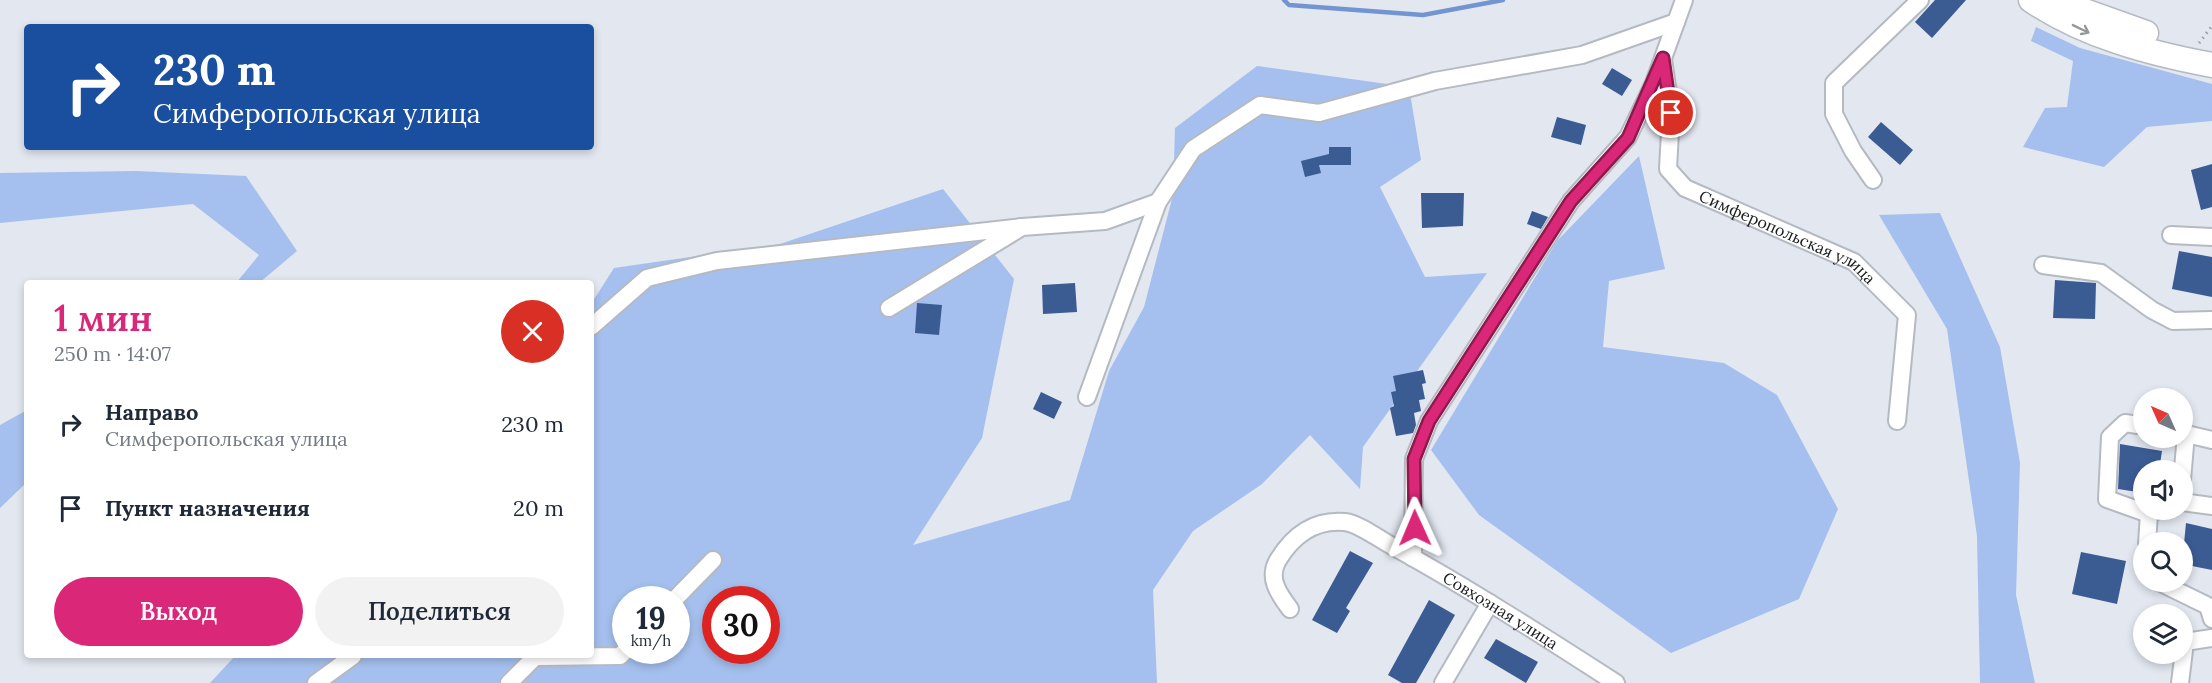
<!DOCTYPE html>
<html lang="ru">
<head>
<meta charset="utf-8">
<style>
	body { margin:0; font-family:Lora,serif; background:#f2f2f3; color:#1f2937; height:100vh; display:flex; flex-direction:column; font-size:22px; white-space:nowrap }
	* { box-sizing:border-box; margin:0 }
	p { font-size:20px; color:#747a83 }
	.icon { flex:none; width:33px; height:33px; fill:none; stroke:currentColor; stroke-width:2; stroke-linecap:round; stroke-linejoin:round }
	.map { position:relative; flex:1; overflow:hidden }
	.side { position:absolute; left:24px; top:280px; width:570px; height:378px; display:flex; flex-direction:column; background:#fff; border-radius:6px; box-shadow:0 3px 9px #0003 }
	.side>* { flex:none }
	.banner { position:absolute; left:24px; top:24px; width:570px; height:126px; border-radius:6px; box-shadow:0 3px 9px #0003; background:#1a4fa0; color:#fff; overflow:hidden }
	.needle { width:39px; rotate:315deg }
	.buttons { position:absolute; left:2133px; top:388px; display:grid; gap:12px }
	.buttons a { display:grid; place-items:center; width:60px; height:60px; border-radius:50%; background:#fff; box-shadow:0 3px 9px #0003; font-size:30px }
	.speed { position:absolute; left:612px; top:586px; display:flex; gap:12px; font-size:30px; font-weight:700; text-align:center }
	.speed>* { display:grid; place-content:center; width:78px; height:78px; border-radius:50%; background:#fff; box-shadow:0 3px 9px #0003; line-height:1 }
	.speed small { font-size:15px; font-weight:400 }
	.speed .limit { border:9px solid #d22; background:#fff; color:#111 }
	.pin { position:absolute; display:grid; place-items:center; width:51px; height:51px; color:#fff; margin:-26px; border:3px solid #fff; border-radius:50%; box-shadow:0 2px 6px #0007 }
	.me { position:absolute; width:66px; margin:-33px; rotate:359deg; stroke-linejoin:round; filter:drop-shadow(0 0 4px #0008) }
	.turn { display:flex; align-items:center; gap:21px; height:126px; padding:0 30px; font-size:27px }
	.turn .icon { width:78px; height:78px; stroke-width:2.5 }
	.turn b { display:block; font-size:42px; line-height:51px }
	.round { display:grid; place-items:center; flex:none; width:63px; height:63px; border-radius:32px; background:#f2f2f3 }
	.summary { display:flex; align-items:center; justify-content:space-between; height:102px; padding:0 30px }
	h1 { font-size:36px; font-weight:600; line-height:45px; color:#db2777 }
	.action { display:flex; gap:12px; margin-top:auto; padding:12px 30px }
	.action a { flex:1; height:69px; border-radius:36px; background:#db2777; color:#fff; font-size:24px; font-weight:600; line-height:69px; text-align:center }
	.action a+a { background:#f2f2f3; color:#1f2937 }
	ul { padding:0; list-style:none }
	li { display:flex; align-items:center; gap:18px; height:84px; padding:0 30px }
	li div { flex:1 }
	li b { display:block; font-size:22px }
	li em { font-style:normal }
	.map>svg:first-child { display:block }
	.green { fill:#a5c0ee; fill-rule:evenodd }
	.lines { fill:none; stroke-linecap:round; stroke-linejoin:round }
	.stream { stroke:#7295d2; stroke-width:4.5 }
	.building { fill:#3b5b93 }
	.minor-casing { stroke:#b5bac2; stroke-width:20 }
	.highway-casing { stroke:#b5bac2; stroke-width:27 }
	.path { stroke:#999da4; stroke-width:3; stroke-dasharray:1.5 4.5; stroke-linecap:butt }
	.minor { stroke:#fff; stroke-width:16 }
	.highway { stroke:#fff; stroke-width:24 }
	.oneway { stroke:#979899 }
	.route-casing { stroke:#8e194d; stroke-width:15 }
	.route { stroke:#db2777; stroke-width:10 }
	.labels { text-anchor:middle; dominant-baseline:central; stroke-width:6; stroke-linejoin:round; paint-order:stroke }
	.street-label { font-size:16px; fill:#181a1d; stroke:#eff4fd }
</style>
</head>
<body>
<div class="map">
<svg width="2212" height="683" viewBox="0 0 2212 683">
	<rect width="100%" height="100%" fill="#e2e7f0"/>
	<!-- green -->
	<path class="green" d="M2036 27 2080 48 2212 84V121L2147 127 2104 167 2023 147 2045 108 2067 107 2073 61 2031 41Z
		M1257 66 1409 87 1421 160 1380 187 1425 277 1487 273 1363 447 1360 489 1310 435 1262 484 1193 531 1153 590 1157 683H210L235 656H591V304L614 268 780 244 943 189 1014 279 982 438 913 545 1070 500 1109 371 1144 307 1173 195 1175 128ZM626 600H676V651H626ZM716 600H766V651H716Z
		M1639 156 1665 269 1609 281 1603 347 1724 363 1777 395 1838 509 1799 599 1671 653 1479 515 1431 450 1557 241Z
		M136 171 246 176 297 251 259 283H236L259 255 193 204 0 223V173Z
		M1940 213 2000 347 2020 463 2016 595 2035 683H1980L1977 536 1947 329 1879 215Z
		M27 410V482L0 508V425Z"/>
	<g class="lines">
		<!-- stream -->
		<path class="stream" d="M1284 0 1289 5 1423 15 1503 0"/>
	</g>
	<!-- building -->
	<path class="building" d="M1935 0H1966L1932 38 1915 22Z
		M1612 68 1632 80 1622 96 1602 84Z
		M1557 117 1586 125 1581 145 1551 137Z
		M1881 122 1913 150 1900 165 1868 137Z
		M1329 147H1351V165H1319L1321 173 1305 177 1301 161 1329 154Z
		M2212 164V207L2201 210 2191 170Z
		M1421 193H1464L1463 226 1422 228Z
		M1532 211 1548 217 1541 229 1527 224Z
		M2179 251 2212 257V297L2172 289Z
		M2055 280 2096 283 2095 319 2053 318Z
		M1075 283 1077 312 1043 314 1042 285Z
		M917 303 942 305 939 335 915 333Z
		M1423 370 1426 383 1422 384 1425 399 1419 400 1421 411 1414 413 1416 425 1413 433 1396 436 1390 408 1394 406 1391 392 1396 391 1393 376Z
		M1041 392 1062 402 1054 419 1033 409Z
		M2120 444 2162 451 2159 471H2144V493L2118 489Z
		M2186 523 2212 529V570L2182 564Z
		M1350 551 1373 563 1346 608 1350 611 1337 633 1312 620Z
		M2081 552 2126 561 2117 604 2072 594Z
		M1429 600 1455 615 1416 683H1402L1388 675Z
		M1496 639 1538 662 1526 683 1484 658Z"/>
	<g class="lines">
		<!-- minor casing -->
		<g class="minor-casing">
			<g id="minor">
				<path id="s1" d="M1663 59 1671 113 1668 169 1685 188 1854 262 1907 315 1897 421"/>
				<path d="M1873 180 1853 151 1834 114V83L1920 0"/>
				<path d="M2171 235 2212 237"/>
				<path d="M2043 265 2101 273 2152 310 2173 321 2212 320"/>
				<path d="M889 308 1022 227 1105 221 1158 202"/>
				<path d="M591 327 647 278 717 261 1022 227"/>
				<path d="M1087 397 1158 202 1193 149 1260 105 1319 113 1435 81 1582 55 1676 22"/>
				<path d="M2144 426 2125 423 2110 437 2107 499 2149 514"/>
				<path d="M2182 433 2212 440"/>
				<path d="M2182 480 2186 434"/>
				<path d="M2182 502 2212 506"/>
				<path d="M2147 543 2149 514 2158 510"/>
				<path d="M1413 558 1414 459 1429 421 1571 201 1628 137 1654 83 1684 0"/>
				<path d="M2159 582 2208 606 2212 619"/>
				<path d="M674 600 713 560"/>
				<path id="s2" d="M1290 609C1279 594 1267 578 1278 560 1293 535 1315 519 1345 522 1360 524 1380 540 1394 547 1470 589 1543 636 1616 683"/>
				<path d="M316 683 353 656"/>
				<path d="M509 683 535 657 620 656 626 650"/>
				<path d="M1443 683 1490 603"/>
				<path d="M2180 683 2185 642 2212 638"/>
			</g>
		</g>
		<!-- highway casing -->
		<g class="highway-casing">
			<path id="highway" d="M2031 0C2085 36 2148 53 2212 65
				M2062 0 2076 8 2146 33"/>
		</g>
		<!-- path -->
		<path class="path" d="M2199 43 2212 26"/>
		<!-- minor -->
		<use href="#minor" class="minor"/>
		<!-- highway -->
		<use href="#highway" class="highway"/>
	</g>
	<!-- one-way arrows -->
	<defs><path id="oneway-shaft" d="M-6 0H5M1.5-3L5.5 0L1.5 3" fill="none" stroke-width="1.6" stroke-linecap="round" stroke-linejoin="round" transform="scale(1.5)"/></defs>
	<use class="oneway" href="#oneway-shaft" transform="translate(2081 29) rotate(26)"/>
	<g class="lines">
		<!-- route casing -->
		<g class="route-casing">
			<path id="route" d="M1415 528 1414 459 1429 421 1571 201 1628 138 1663 58 1671 113"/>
		</g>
		<!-- route -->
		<use href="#route" class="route"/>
	</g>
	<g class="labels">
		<!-- street labels -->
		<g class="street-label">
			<text stroke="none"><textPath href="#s1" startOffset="250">Симферопольская улица</textPath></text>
			<text stroke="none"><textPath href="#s2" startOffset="315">Совхозная улица</textPath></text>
		</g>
	</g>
</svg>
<div class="buttons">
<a><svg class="needle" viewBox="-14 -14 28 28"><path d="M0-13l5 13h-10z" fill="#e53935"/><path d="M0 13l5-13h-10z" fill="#747a83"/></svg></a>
<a><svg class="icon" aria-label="sound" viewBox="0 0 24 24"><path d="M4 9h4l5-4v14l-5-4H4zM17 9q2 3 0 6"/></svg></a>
<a><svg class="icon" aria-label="search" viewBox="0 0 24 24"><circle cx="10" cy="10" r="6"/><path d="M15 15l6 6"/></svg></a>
<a><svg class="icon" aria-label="layers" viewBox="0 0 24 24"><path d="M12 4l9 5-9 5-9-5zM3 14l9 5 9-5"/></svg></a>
</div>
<div class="speed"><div>19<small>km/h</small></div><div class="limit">30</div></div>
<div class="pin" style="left:1671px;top:113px;background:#d93025"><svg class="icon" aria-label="arrive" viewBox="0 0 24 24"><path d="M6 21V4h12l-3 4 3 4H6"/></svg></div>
<svg class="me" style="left:1415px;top:528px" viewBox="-20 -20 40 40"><path d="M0-17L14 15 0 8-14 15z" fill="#db2777" stroke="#fff" stroke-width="4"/></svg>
<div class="banner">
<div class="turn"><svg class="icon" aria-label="right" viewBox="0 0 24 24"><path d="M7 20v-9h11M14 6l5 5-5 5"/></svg><div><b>230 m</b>Симферопольская улица</div></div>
</div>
<section class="side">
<div class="summary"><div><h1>1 мин</h1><p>250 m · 14:07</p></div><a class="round" style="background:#d93025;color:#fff"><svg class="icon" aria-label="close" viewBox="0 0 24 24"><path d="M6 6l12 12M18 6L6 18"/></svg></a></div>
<ul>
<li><svg class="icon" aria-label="right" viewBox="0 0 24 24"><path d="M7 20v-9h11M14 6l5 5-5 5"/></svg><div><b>Направо</b><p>Симферопольская улица</p></div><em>230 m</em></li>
<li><svg class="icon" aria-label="arrive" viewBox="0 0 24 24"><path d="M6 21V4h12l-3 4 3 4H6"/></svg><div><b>Пункт назначения</b></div><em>20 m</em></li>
</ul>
<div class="action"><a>Выход</a><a>Поделиться</a></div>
</section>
</div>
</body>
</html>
